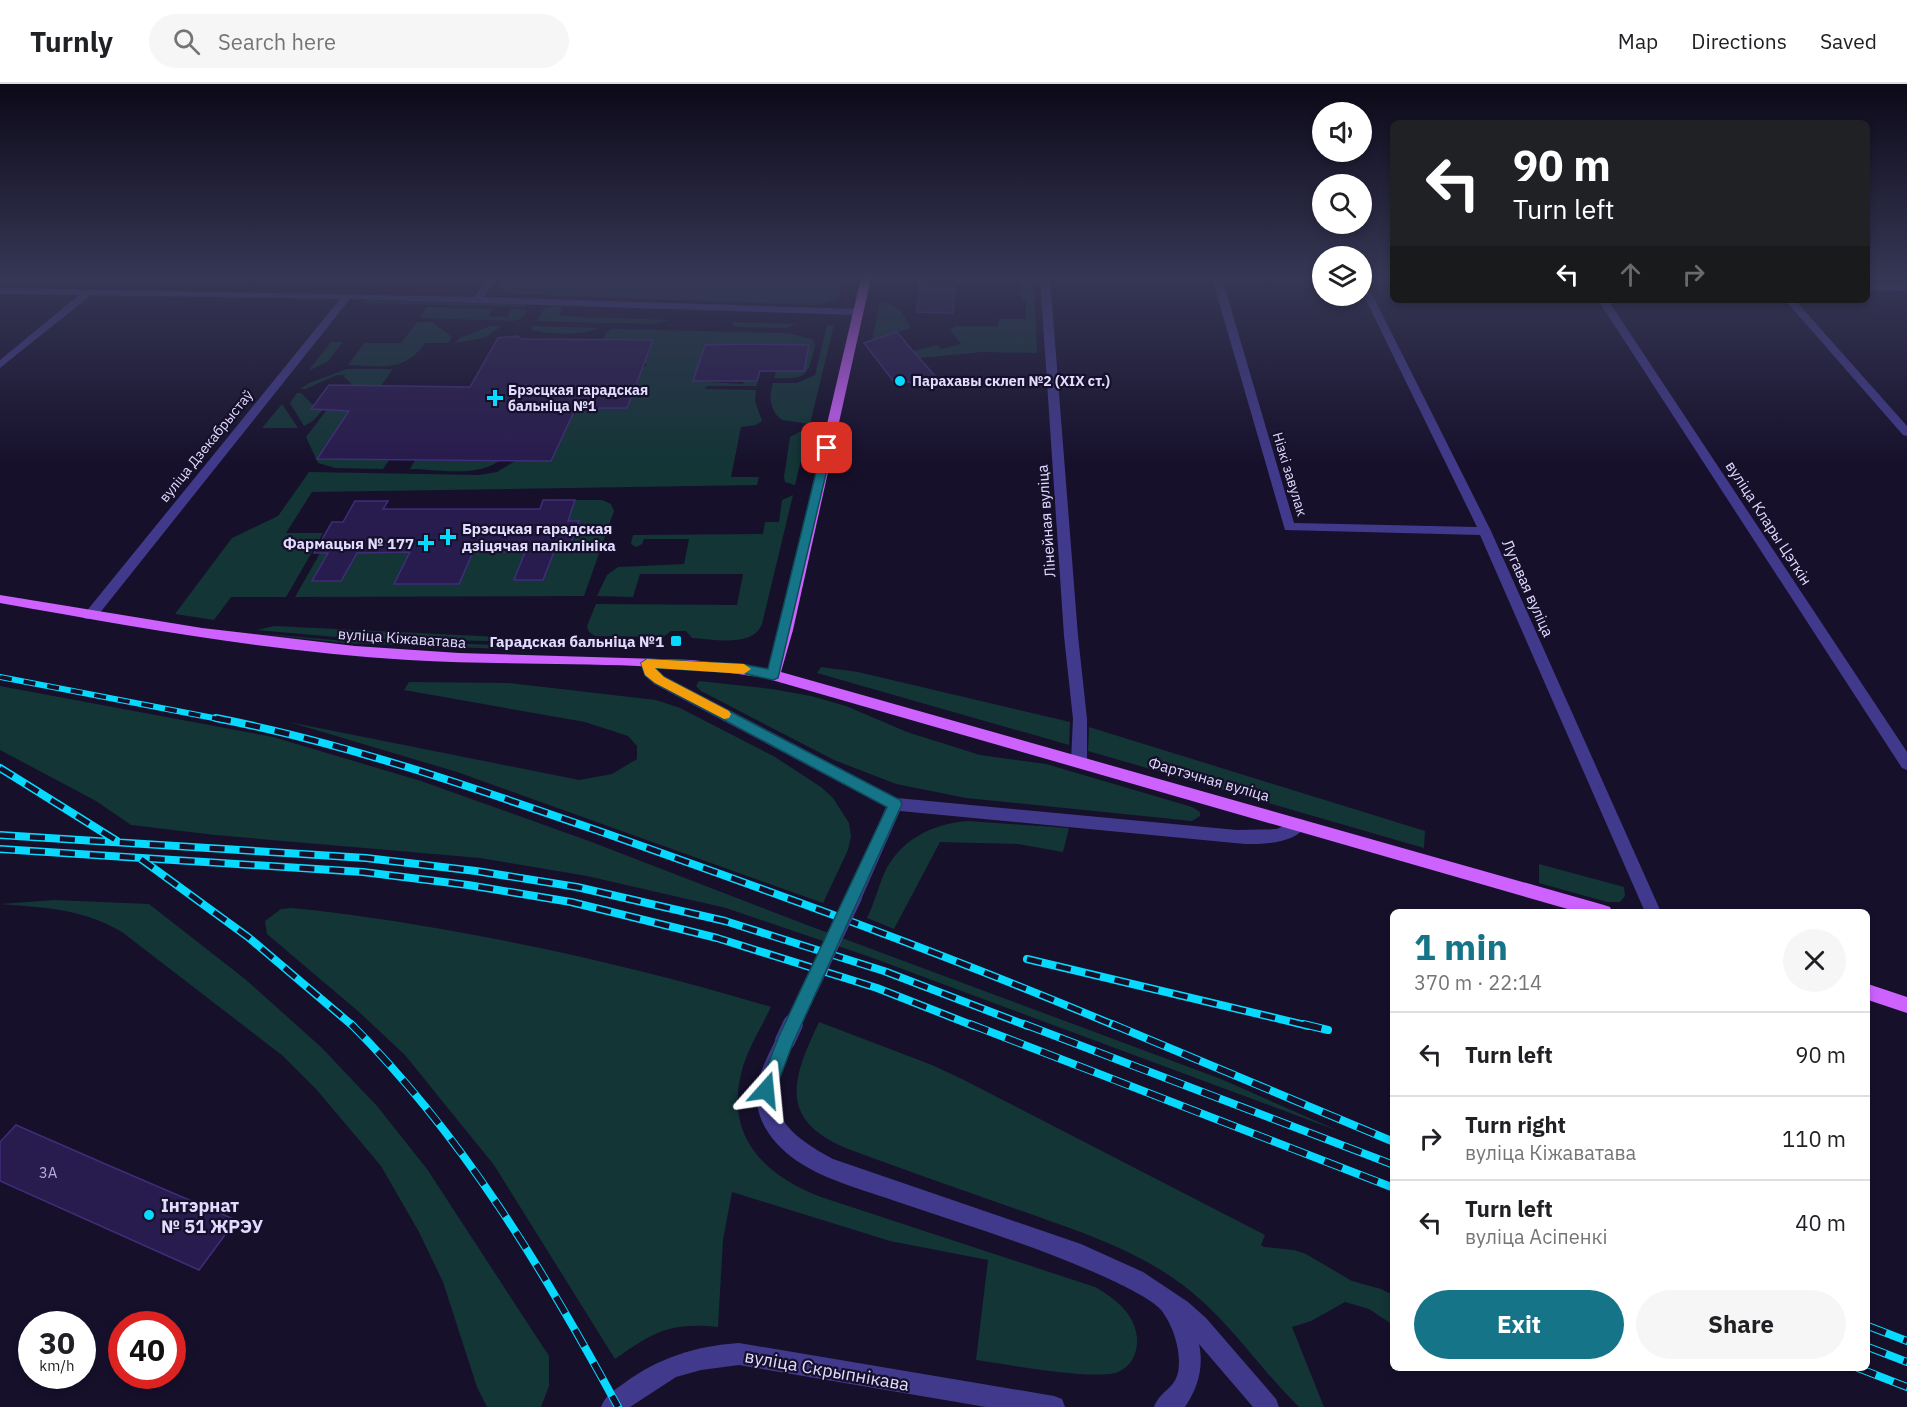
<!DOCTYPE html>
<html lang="en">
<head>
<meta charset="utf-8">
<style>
	body { margin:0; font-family:"IBM Plex Sans",sans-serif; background:#f6f6f6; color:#202124; height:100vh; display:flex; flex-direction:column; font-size:22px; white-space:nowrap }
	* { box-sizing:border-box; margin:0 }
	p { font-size:20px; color:#757577 }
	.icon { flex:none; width:33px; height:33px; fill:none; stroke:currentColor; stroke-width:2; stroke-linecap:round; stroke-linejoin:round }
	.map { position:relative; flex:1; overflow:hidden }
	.drawer { position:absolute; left:1390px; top:825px; width:480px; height:462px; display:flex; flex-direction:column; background:#fff; border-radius:9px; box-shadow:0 3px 9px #0003 }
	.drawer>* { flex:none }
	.banner { position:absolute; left:1390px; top:36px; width:480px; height:183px; border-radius:9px; box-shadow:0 3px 9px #0003; background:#202124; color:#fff; overflow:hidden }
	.buttons { position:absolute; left:1312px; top:18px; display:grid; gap:12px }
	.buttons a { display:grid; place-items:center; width:60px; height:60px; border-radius:50%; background:#fff; box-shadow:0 3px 9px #0003; font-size:30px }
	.speed { position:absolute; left:18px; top:1227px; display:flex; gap:12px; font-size:30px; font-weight:700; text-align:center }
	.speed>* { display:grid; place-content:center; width:78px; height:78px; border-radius:50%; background:#fff; box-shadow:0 3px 9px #0003; line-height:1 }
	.speed small { font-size:15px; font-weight:400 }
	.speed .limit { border:9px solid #d22; background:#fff; color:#111 }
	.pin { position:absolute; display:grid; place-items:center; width:51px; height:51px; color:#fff; margin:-26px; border-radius:12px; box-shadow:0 3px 9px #0006 }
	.me { position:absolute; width:66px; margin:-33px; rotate:18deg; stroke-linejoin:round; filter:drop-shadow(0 0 4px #0008) }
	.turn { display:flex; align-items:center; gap:21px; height:126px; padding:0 24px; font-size:27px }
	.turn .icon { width:78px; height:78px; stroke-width:2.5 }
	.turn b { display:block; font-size:42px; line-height:51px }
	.lanes { display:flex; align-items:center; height:57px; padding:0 24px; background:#0003; justify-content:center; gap:30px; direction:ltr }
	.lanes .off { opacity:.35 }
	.round { display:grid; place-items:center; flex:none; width:63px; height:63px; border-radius:32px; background:#f6f6f6 }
	.overview { display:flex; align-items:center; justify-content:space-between; height:102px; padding:0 24px }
	h1 { font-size:36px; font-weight:800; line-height:45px; color:#157487 }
	.action { display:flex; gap:12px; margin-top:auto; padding:12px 24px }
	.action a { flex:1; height:69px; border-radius:36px; background:#157487; color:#fff; font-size:24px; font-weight:800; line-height:69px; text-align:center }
	.action a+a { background:#f6f6f6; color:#202124 }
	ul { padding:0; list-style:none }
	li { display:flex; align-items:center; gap:18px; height:84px; padding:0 24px; border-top:2px solid #e0e0e0 }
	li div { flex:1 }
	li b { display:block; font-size:22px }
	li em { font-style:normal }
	header { display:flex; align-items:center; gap:36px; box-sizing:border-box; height:84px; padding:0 30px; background:#fff; border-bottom:2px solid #e0e0e0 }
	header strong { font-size:28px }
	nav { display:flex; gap:33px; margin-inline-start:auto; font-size:21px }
	.search { width:420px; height:54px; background:#f6f6f6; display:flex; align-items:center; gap:15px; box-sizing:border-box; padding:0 21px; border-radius:33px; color:#757577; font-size:22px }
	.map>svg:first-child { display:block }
	.green { fill:#133536 }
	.building { fill:#281b4d; stroke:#402d7a; stroke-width:1.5 }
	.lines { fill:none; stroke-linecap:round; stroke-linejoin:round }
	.minor { fill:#413a8c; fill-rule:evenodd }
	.major { fill:#cd62ff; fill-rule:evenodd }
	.rail-far2-casing { stroke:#07d9ff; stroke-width:6 }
	.rail-far1-casing { stroke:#07d9ff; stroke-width:8 }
	.rail-casing { stroke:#07d9ff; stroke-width:8 }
	.rail-far2 { stroke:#16102b; stroke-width:4; stroke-dasharray:12; stroke-linecap:butt }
	.rail-far1 { stroke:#16102b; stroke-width:5; stroke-dasharray:15; stroke-linecap:butt }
	.rail { stroke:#16102b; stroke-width:6; stroke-dasharray:19; stroke-linecap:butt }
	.minor-bridge-far1 { stroke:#413a8c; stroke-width:16 }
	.minor-bridge { stroke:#413a8c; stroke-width:20 }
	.route { fill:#157487; stroke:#0e4b58; stroke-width:1.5 }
	.slow { fill:#f59e0b }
	.poi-dot { fill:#07d9ff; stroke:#16102b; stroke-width:2 }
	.labels { text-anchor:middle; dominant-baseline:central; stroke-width:4.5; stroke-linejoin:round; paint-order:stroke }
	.far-poi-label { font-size:14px; font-weight:bold; fill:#e1dbff; stroke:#16102b; text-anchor:start }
	.far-street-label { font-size:14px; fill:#e1dbff; stroke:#16102b }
	.street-label { font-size:15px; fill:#e1dbff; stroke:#16102b }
	.poi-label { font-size:15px; font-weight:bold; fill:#e1dbff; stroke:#16102b; text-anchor:end }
	.near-number-label { font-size:15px; fill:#b3abd2 }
	.near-poi-label { font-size:18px; font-weight:bold; fill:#e1dbff; stroke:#16102b; text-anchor:start }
	.near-street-label { font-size:18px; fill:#e1dbff; stroke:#16102b }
</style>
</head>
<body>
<header>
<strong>Turnly</strong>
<div class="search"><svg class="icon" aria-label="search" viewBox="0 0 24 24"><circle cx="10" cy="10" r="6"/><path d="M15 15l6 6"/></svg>Search here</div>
<nav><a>Map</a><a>Directions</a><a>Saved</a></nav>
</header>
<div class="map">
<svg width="1907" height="1323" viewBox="0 0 1907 1323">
	<rect width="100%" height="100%" fill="#16102b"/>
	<!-- green -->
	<path class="green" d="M505 194H844L838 214 818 221 512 210 499 204Z
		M955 194H1034L1037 269 982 268 920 274 913 267 937 261 941 265 961 260 950 246 955 242H998L999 235H1026V216L1021 215 1020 197H999V201L955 200Z
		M369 216 524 221 530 223 360 219Z
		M880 218C897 220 904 230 911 244L872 256Z
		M557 222 562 224 559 232 670 236 653 240 537 237 544 225Z
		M427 223 493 225 488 232 507 233 512 225 528 226 522 234 514 237 420 234Z
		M417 238H432L452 253 448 259H425C404 289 381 282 348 281L364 259H401Z
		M732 238 796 240 787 244 739 243 733 242Z
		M827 241H834L810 340 782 336C769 326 769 313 773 299H797L815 291Z
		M490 242H502L484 254 455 259 459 254Z
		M532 242 598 244C588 252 545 250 532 246Z
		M611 245 788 249 812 255 815 261C808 293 807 295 774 294L776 287H804L809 261 740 259 705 261 694 297 743 300 744 297 757 298V302H707L705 305 756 306 755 317 762 337 756 341 741 343 731 393H759L757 401 312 408 286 449H323L286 513H231L214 536 175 530 232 454 278 432 309 388 479 391 497 388 515 377H551L562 353 520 323 591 324 594 327 600 324H627L642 284 647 281 644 279 653 256 603 255 607 248Z
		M331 258H343L327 278 308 287Z
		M347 285H393L381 302H367L358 306 344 293 345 291H337L305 305H300L309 299Z
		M297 309H301L314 322 312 325H320L322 323 354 322 317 374 389 376 383 385 335 384 318 379 306 353 329 323H325L313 337 304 342 290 319Z
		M282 320 298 344H262Z
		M808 347 795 401 785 398 784 393 790 353 799 348Z
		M499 363 504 373C482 395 438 385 410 385L415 376 492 377Z
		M793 411 762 540C753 564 712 555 692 554L686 547H671L663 553 595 552 589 548 587 542 596 520 737 521 743 490H640L633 513 597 512 607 491 618 483 684 480 689 455H644L642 460 636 463 631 460 633 451 763 450 765 438H779L782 416Z
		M575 416H602L611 420 614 427 584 512 295 513 320 469H328L313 497H341L357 469 410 468 394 500 473 468H525L514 496H543L553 467H569L579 437H568Z
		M274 542 541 555 534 558 347 554 257 546Z
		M253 549 345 557 507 561 505 565 344 559Z
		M821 583 858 588 1070 638 1069 661 817 589Z
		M699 597 772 605 811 612 846 622 907 648 980 671 1046 680 1192 723 1200 728V732L1192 737 966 714 896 700 834 676 701 607 696 602Z
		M409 598 509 599 656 616 680 624 775 673 821 703 833 714 849 739 851 752 848 766 823 819 457 688 289 638 579 696 612 690 637 675V662L628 652 585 638 404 606Z
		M0 602 273 653 421 697 589 757 807 841 1221 995 1341 1048 870 873 726 824 587 792 480 774 215 751 131 741 96 717 0 666Z
		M1089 643 1425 747 1424 764 1088 667Z
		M967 737 1069 744 1063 768 1018 760 940 758 894 845 867 834C874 820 878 804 884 790 899 756 932 740 967 737Z
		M1539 780 1624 803 1625 812 1620 818H1607L1539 799Z
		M54 816 149 820 245 895 321 963 377 1022 427 1085 549 1272V1302L541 1323H487L477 1303 443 1198 419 1148 381 1082 316 1005 283 972 122 848C80 824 47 824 0 820Z
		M291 824C347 829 402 838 458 848 564 867 668 892 771 923 761 944 748 964 742 986 724 1052 764 1091 821 1113L1095 1203C1114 1214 1135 1229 1137 1254 1138 1268 1132 1282 1118 1288 1095 1297 1006 1280 976 1276L988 1176 890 1157 732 1108 723 1156 718 1243C669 1238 654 1248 615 1275L494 1081 447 1023 405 971 359 928 267 850 265 837 281 825Z
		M819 938 932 981 962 995 1265 1151 1261 1161 1264 1163 1294 1166 1306 1170 1352 1197 1381 1205 1393 1211V1241L1369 1225 1345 1218 1311 1237 1292 1243 1324 1323H1299C1258 1283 1227 1233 1180 1199 1131 1163 1075 1146 1019 1126 962 1106 905 1086 848 1065 777 1036 792 995 819 938Z"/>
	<!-- building -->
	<path class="building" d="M920 194H955L953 229 917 228Z
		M897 248 913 267 937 294 914 300 903 296 894 298 864 259Z
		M518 252 521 255 653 256 627 324H600L594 327 580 315 551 377 317 375 349 327 311 325 329 301 470 303 498 254Z
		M705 261 740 260 809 261 804 287H760L757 297H693Z
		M543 416H575L568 437H579L568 467 554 468 543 496H514L525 468H473L459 500H394L410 468 357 469 341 497H312L328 469H314L332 438H343L355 417H388L383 425H540Z
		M16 1041 103 1079 236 1136 199 1186 0 1097V1058Z"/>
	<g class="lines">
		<!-- minor -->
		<path class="minor" d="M488 194H497L484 213 858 225 863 228 858 231 350 215 95 535H85L83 532 85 529 340 215 91 211 0 284V276L79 211 0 210V204L474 213Z
			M1040 194H1050L1078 552 1087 635V678L1084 682H1074L1071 678 1073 635 1064 552Z
			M1212 194H1222L1294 439 1477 443 1362 208V195L1365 196 1491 447 1661 828H1645L1480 451 1285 446Z
			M1868 200 1907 201V207L1868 206Z
			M1598 216H1608L1907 668V686L1902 684Z
			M1785 216H1795L1907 342V352L1903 351Z
			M647 574 652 575 656 585 664 592 897 714 1237 746 1277 745 1298 735 1304 736 1306 741C1296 760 1263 760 1245 760L900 727 860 818 854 820 848 818 846 813 886 723 654 600 645 592 640 579Z
			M785 948 792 951 794 957C788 971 780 985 776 1000 768 1038 805 1060 833 1075L1081 1160 1143 1188 1188 1218 1206 1234 1276 1315 1279 1323H1253L1199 1260C1204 1283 1198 1304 1185 1323H1154C1162 1303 1179 1306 1179 1278 1179 1260 1172 1241 1162 1227 1154 1216 1120 1200 1107 1194 1040 1163 968 1142 898 1118 864 1106 827 1097 797 1077 777 1063 760 1044 757 1019 754 995 768 972 778 951Z
			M739 1259 1054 1312 1062 1315 1065 1323H986L739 1281 701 1286 676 1293 630 1323H601C605 1312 613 1307 623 1300 658 1274 695 1262 739 1259Z"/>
		<!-- major -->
		<path class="major" d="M861 194H871L793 546 781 588 1604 821 1610 823 1612 828H1578L765 594C650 575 525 583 408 576 271 568 135 543 0 519V511L202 544 355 562 459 569 692 576 768 585 779 546Z
			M1868 900 1907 913V929L1868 916Z"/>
		<!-- rail-far2 casing -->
		<g class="rail-far2-casing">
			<path id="rail-far2" d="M0 593 224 636"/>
		</g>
		<!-- rail-far1 casing -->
		<g class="rail-far1-casing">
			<path id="rail-far1" d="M216 634C354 661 486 708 619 754 786 813 953 873 1116 942
				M0 684 117 757
				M0 751 366 774 476 787 577 803 725 837 884 887 1028 942
				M0 765 363 788 468 801 571 818 717 854 877 904 974 942
				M141 775 248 853 353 942
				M1027 875 1309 942"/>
		</g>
		<!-- rail casing -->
		<g class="rail-casing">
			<path id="rail" d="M351 940C463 1052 543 1185 618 1323
				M970 940 1394 1104
				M1024 940 1394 1081
				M1112 940 1394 1058
				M1303 940 1328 946
				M1868 1242 1907 1257
				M1868 1263 1907 1278
				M1858 1284 1907 1303"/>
		</g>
		<!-- rail-far2 -->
		<use href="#rail-far2" class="rail-far2"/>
		<!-- rail-far1 -->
		<use href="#rail-far1" class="rail-far1"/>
		<!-- rail -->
		<use href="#rail" class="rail"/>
		<!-- minor-bridge-far1 -->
		<path class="minor-bridge-far1" d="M792 942 854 813"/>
		<!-- minor-bridge -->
		<path class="minor-bridge" d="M785 957 793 940"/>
	</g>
	<!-- sky -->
	<linearGradient id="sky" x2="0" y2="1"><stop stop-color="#0c0918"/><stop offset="0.51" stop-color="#363755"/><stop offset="1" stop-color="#363755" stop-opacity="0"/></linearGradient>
	<rect width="1907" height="380" fill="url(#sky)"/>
	<!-- route -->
	<path class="route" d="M827 361 832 364 778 594 773 596 742 589 655 584 664 593 900 716 902 720 793 959 773 1012 766 1014 760 1012 758 1006 779 952 887 723 655 599 645 591 641 579 647 575 742 580 768 585 822 364Z"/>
	<!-- slow -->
	<path class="slow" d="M647 575 744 580 751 585 744 590 655 584 664 593 729 627 731 630 729 634 724 635 655 599 645 591 641 579Z"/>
	<!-- markers -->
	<g class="poi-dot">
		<circle cx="900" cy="297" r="6"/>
		<path d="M492 305h6v6h6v6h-6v6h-6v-6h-6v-6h6z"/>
		<path d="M445 444h6v6h6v6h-6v6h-6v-6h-6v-6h6z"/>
		<path d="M423 450h6v6h6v6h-6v6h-6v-6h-6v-6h6z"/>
		<rect x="670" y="551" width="12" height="12" rx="3"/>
		<circle cx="149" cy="1131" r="6"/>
	</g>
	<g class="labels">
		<!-- far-poi labels -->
		<g class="far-poi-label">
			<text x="912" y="297">Парахавы склеп №2 (XIX ст.)</text>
			<text x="508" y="306">Брэсцкая гарадская<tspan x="508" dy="16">бальніца №1</tspan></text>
		</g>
		<!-- far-street labels -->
		<g class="far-street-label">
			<text transform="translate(206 362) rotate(-51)">вуліца Дзекабрыстаў</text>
			<text transform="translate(1290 390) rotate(73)">Нізкі завулак</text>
		</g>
		<!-- street labels -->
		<g class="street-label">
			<text transform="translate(1046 437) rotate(-94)">Лінейная вуліца</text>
			<text transform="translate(1769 439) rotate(57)">вуліца Клары Цэткін</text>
			<text transform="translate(1528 504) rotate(66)">Лугавая вуліца</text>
			<text transform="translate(402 554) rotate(4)">вуліца Кіжаватава</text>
			<text transform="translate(1209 695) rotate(16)">Фартэчная вуліца</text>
		</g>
		<!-- poi labels -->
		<g class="poi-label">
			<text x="462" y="444" text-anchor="start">Брэсцкая гарадская<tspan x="462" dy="17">дзіцячая паліклініка</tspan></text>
			<text x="414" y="459">Фармацыя № 177</text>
			<text x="664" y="557">Гарадская бальніца №1</text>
		</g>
		<!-- near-number labels -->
		<g class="near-number-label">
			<text x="48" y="1088">3А</text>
		</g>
		<!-- near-poi labels -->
		<g class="near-poi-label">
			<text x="161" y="1121">Інтэрнат<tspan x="161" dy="21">№ 51 ЖРЭУ</tspan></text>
		</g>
		<!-- near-street labels -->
		<g class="near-street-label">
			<text transform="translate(827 1286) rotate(10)">вуліца Скрыпнікава</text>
		</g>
	</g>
</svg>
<div class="buttons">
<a><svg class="icon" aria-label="sound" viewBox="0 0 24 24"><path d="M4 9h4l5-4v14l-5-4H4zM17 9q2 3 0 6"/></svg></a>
<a><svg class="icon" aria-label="search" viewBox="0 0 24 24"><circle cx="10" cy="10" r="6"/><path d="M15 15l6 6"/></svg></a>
<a><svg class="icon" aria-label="layers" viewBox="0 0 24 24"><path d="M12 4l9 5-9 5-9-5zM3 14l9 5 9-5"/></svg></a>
</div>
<div class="speed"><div>30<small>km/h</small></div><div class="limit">40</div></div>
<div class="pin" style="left:827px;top:364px;background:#d93025"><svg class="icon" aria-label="arrive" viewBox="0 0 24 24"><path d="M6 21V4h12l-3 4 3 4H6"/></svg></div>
<svg class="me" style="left:766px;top:1006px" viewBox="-20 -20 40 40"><path d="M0-17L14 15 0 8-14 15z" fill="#157487" stroke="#fff" stroke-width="4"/></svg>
<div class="banner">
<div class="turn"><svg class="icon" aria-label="left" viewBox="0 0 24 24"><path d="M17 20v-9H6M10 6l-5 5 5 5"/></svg><div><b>90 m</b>Turn left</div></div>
<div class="lanes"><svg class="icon" aria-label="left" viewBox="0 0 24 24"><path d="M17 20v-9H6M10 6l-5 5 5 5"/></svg><svg class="icon off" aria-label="ahead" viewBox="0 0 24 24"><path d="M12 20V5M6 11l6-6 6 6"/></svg><svg class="icon off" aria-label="right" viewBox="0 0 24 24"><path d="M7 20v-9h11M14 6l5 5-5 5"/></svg></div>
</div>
<section class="drawer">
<div class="overview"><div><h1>1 min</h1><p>370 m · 22:14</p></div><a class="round"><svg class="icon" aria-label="close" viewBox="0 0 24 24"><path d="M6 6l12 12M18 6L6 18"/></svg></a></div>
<ul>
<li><svg class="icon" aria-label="left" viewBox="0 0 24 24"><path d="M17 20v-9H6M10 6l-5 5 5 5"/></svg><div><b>Turn left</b></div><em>90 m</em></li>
<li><svg class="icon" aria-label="right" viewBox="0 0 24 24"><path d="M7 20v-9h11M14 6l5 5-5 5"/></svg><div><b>Turn right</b><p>вуліца Кіжаватава</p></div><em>110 m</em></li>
<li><svg class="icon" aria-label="left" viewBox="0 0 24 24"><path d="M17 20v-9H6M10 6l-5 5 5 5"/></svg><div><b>Turn left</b><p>вуліца Асіпенкі</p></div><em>40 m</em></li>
</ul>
<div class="action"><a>Exit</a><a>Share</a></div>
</section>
</div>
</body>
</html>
